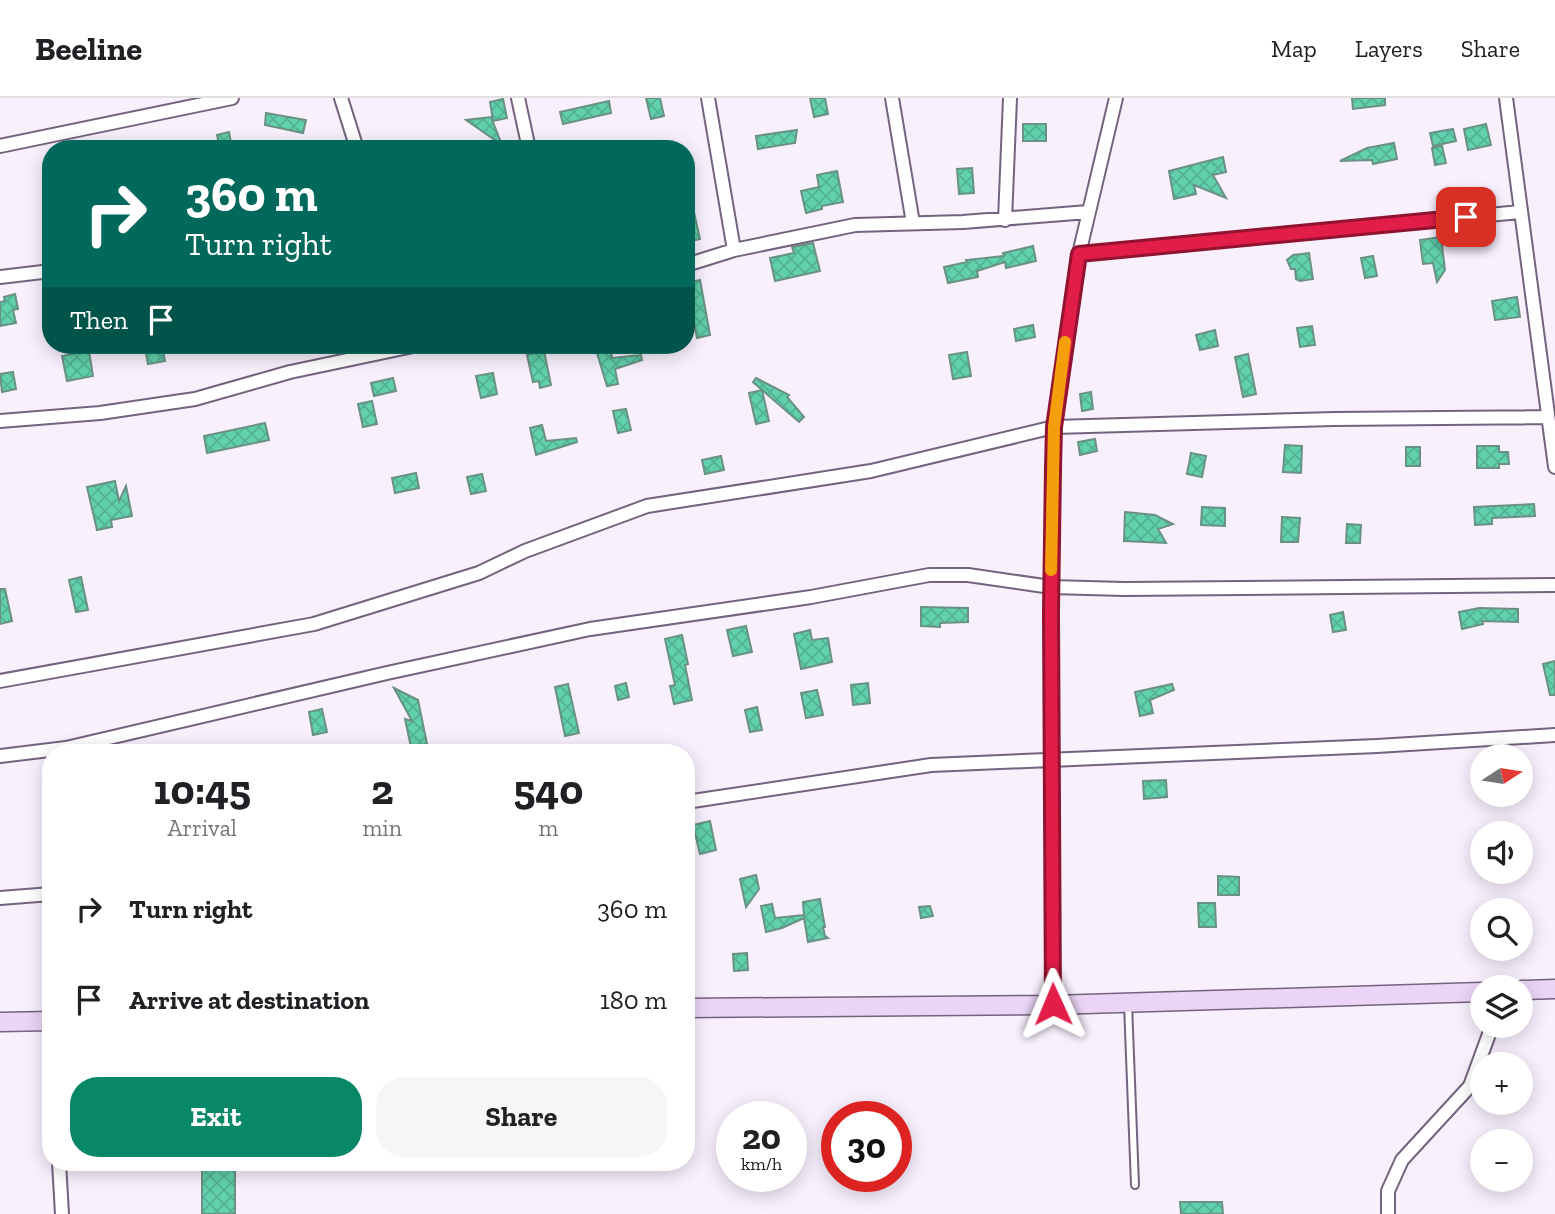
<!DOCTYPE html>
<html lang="en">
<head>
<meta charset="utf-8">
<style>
	body { margin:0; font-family:"Zilla Slab",serif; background:#f6f6f6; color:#202124; height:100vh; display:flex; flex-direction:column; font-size:26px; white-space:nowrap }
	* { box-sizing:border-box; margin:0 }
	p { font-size:23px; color:#757577 }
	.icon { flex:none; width:38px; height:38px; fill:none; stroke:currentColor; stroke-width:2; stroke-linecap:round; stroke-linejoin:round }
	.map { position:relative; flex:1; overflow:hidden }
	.side { position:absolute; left:42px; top:646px; width:653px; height:427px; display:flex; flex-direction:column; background:#fff; border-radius:28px; box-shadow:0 4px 18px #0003 }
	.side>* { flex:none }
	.banner { position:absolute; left:42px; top:42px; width:653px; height:214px; border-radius:28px; box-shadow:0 4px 18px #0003; background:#00695c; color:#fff; overflow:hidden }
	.needle { width:46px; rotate:78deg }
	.controls { position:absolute; left:1470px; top:646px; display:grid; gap:14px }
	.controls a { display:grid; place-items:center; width:63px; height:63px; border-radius:50%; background:#fff; box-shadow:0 4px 18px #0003; font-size:35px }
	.speed { position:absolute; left:716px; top:1003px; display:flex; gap:14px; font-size:35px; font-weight:700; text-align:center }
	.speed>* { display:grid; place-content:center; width:91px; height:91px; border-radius:50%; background:#fff; box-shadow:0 4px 18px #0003; line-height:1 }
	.speed small { font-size:18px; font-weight:400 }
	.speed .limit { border:10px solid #d22; background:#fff; color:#111 }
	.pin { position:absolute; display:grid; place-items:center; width:60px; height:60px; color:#fff; margin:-30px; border-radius:14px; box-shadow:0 4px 10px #0006 }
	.me { position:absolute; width:77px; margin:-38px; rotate:359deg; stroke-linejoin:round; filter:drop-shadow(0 0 5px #0008) }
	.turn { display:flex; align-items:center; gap:24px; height:147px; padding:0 28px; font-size:32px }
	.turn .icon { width:91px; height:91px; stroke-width:2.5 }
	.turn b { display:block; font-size:49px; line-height:60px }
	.then { display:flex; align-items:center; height:66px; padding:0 28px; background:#0003; gap:14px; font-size:26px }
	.eta { display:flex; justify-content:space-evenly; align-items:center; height:119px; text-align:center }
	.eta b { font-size:42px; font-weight:800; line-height:49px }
	.action { display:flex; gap:14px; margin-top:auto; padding:14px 28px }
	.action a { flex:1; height:80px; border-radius:28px; background:#088769; color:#fff; font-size:28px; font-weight:800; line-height:80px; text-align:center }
	.action a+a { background:#f6f6f6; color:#202124 }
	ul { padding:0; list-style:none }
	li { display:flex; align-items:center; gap:21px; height:91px; padding:0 28px }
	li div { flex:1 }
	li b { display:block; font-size:26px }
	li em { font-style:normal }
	header { display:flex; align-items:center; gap:42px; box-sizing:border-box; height:98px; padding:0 35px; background:#fff; border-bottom:2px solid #e0e0e0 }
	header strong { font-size:33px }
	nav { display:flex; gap:38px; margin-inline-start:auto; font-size:24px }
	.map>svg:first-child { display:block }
	.building { fill:url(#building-cross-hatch); stroke:#6a9183; stroke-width:2 }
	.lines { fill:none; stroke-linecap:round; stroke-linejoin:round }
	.lane-casing { stroke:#74637f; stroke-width:10 }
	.street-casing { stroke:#74637f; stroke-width:16 }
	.secondary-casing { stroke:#74637f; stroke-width:21 }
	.lane { stroke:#fff; stroke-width:6 }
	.street { stroke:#fff; stroke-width:12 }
	.secondary { stroke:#ead5f6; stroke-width:18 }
	.route-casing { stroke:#92132f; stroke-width:18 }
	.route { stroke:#e11d48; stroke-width:12 }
	.slow { stroke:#f59e0b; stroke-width:12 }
</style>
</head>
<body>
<header>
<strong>Beeline</strong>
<nav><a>Map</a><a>Layers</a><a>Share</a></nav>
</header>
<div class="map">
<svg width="1555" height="1116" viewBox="0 0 1555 1116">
	<defs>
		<pattern id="building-cross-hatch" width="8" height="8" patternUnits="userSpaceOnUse" patternTransform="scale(1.75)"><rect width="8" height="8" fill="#60d0ad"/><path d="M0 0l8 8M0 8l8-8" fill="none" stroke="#53b294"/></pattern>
	</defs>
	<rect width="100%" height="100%" fill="#f8f0fd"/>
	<!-- building -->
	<path class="building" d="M646 0H660L664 18 651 21Z
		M810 0H825L828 16 814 19Z
		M1352 0H1385V7L1353 11Z
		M503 1 507 20 493 23 490 4Z
		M609 3 611 15 563 26 560 14Z
		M266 15 306 22 303 35 265 27Z
		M491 19 502 47 466 22Z
		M1023 26H1046V43H1023Z
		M1486 26 1491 47 1468 52 1464 31Z
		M1453 31 1456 43 1433 48 1430 35Z
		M797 32 795 45 758 51 756 38Z
		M229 34 232 51H220L217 37Z
		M1394 45 1397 61 1373 66 1372 62 1340 63 1367 50Z
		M1442 48 1446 65 1435 67 1432 50Z
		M1223 59 1226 74 1213 77 1226 100 1194 87 1196 96 1174 101 1169 73Z
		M972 70 974 95 959 96 957 71Z
		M837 73 843 104 822 108V111L806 115 801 93 819 89 817 77Z
		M686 101H691L700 141 686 144Z
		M1441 139 1445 172 1437 184 1433 165 1423 166 1420 142Z
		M813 145 820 173 775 183 770 160 794 155 792 149Z
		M1033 148 1036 163 1006 170 1005 164 977 173 978 179 948 185 944 169 967 164 966 162 1004 158 1003 155Z
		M1309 155 1313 181 1300 183 1296 181 1295 171H1291L1287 162 1293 157Z
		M1373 158 1377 178 1365 180 1361 160Z
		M700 182 710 237 697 240 687 185Z
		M15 196 18 211 13 212 16 225 0 228V204L5 203 4 199Z
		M1517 199 1520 219 1495 222 1492 203Z
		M1033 227 1035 239 1016 243 1014 231Z
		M1312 228 1315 247 1300 249 1297 230Z
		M1215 232 1218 248 1200 252 1196 237Z
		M149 247H162L165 263 148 266 145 251 150 250Z
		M611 252 612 260 641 257 642 262 615 271 618 286 607 288 597 255Z
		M89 253 93 278 67 283 62 258Z
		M544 253 551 287 540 290 539 283 533 284 527 257Z
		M967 254 971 278 953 281 949 257Z
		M1248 256 1256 296 1243 299 1235 259Z
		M13 274 16 291 2 294 0 276Z
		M493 275 497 296 481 300 476 278Z
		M393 280 396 293 374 298 371 285Z
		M756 280 789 297 787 299 804 319 799 324 753 284Z
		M762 292 769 323 756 326 749 295Z
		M1091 294 1093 311 1082 313 1080 296Z
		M372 303 377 326 363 329 358 306Z
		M626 311 631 332 618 335 613 313Z
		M265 325 269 342 207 355 204 338Z
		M542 327 546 343 576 340 577 344 536 357 530 330Z
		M1095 341 1097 353 1080 357 1078 344Z
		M1285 347 1302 348 1301 375 1283 374Z
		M1477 348H1499V354H1508L1509 366H1499V370H1477Z
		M1406 349H1420V368H1406Z
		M1191 355 1206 358 1202 379 1187 376Z
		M721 358 724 372 705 376 702 362Z
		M416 375 419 390 395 395 392 380Z
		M482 376 486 393 471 396 467 379Z
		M115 383 119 403 126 388 132 418 111 422 112 429 97 432 87 389Z
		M1534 406 1535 418 1492 420V426L1475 427 1474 409Z
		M1202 409 1225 410V428L1201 427Z
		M1125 414 1155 417 1173 426 1158 431 1166 445 1124 443Z
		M1282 419 1300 420 1298 444H1281Z
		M1347 426 1361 427 1360 445H1346Z
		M81 479 88 512 76 514 69 482Z
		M0 491H5L12 523 0 526Z
		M921 509 968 510V524L940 525V529L921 528Z
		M1479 510 1518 511V524L1482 523 1483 526 1462 531 1459 514Z
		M1343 514 1346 532 1333 534 1330 517Z
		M746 528 752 554 733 558 727 532Z
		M810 532 812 542 828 540 832 564 801 571 794 536Z
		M682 537 688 566 685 567 692 602 674 606 670 588 675 587 665 541Z
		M1555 563V597H1550L1543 566Z
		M626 585 629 599 618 602 615 588Z
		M868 585 870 605 853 607 851 587Z
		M568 586 579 635 565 638 555 589Z
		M1172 586 1174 592 1150 602 1153 615 1140 618 1135 594Z
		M394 590 418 602 427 646 411 649 405 621 412 623Z
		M817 592 823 617 806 620 801 595Z
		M757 609 762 632 750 634 745 612Z
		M322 611 327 634 313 637 309 614Z
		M1166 682 1167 699 1144 701 1143 683Z
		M710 723 716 752 700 756 693 727Z
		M756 777 759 791 746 809 740 781Z
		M1218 778 1239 779V797H1218Z
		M820 801 825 829H823L825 838 828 840 808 844 804 820 782 830 766 834 761 808 772 806 775 820 804 817 803 804Z
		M1198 805H1215L1216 829H1199Z
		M930 808 933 818 921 820 919 809Z
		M747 855 748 872 734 873 733 856Z
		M202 1064H235V1116H202Z
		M1180 1104H1222L1223 1116H1181Z"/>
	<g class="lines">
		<!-- lane casing -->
		<g class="lane-casing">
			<path id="lane" d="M1128 906 1135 1087"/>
		</g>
		<!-- street casing -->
		<g class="street-casing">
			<path id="street" d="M341 0 357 51
				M518 0 529 51
				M708 0 734 152
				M892 0 913 125
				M1506 0 1555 369
				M0 48 232 0
				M1005 122 1010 0
				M1079 156 1520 114
				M686 167 734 152 855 127 963 124 1088 114
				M0 179 51 173
				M0 323 100 315 195 301 290 274 418 247
				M0 583 314 526 479 475 525 453 647 408 871 373 1054 329 1334 321 1548 319
				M0 658 66 650 387 575 590 531 811 499 929 477H968L1051 489 1124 491 1555 487
				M686 704 931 667 1377 648 1555 637
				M0 800 51 796
				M1053 907 1051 489 1054 329 1079 156 1116 0
				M59 1064 62 1116
				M1388 1116V1093L1402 1062 1470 988 1492 928"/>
		</g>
		<!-- secondary casing -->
		<g class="secondary-casing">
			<path id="secondary" d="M1521 892 1555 891
				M686 910 1053 907 1482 894
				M0 924 51 923"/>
		</g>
		<!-- lane -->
		<use href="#lane" class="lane"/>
		<!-- street -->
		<use href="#street" class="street"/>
		<!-- secondary -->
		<use href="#secondary" class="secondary"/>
	</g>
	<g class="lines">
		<!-- route casing -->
		<g class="route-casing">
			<path id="route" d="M1053 906 1051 514 1053 370 1054 329 1079 156 1466 119"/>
		</g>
		<!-- route -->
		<use href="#route" class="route"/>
		<!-- slow -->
		<path class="slow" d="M1051 472 1054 329 1065 244"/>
	</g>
</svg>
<div class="controls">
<a><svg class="needle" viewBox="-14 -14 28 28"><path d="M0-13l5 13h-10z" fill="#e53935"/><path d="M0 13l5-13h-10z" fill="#757577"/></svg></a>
<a><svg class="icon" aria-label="sound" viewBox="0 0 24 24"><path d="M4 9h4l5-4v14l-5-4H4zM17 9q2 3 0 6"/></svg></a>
<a><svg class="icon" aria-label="search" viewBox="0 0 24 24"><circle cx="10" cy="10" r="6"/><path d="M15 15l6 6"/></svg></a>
<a><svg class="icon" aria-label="layers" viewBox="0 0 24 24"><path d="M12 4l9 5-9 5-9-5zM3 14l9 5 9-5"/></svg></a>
<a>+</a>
<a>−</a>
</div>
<div class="speed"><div>20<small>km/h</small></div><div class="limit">30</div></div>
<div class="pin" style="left:1466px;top:119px;background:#d93025"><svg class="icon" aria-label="arrive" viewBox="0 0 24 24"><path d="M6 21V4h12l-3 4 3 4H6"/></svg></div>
<svg class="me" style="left:1053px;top:906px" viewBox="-20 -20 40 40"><path d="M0-17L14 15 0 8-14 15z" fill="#e11d48" stroke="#fff" stroke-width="4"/></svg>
<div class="banner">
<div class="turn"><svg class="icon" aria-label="right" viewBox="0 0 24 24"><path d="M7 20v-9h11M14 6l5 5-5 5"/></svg><div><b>360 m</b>Turn right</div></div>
<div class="then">Then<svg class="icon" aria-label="arrive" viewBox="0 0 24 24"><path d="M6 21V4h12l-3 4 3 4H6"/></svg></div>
</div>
<section class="side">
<div class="eta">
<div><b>10:45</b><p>Arrival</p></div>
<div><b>2</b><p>min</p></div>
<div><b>540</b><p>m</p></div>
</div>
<ul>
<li><svg class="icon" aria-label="right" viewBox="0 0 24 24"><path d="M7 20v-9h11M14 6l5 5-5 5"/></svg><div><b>Turn right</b></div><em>360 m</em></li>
<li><svg class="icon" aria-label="arrive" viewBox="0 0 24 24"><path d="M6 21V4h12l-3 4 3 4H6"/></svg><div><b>Arrive at destination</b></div><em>180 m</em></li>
</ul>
<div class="action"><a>Exit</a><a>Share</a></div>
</section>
</div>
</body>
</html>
